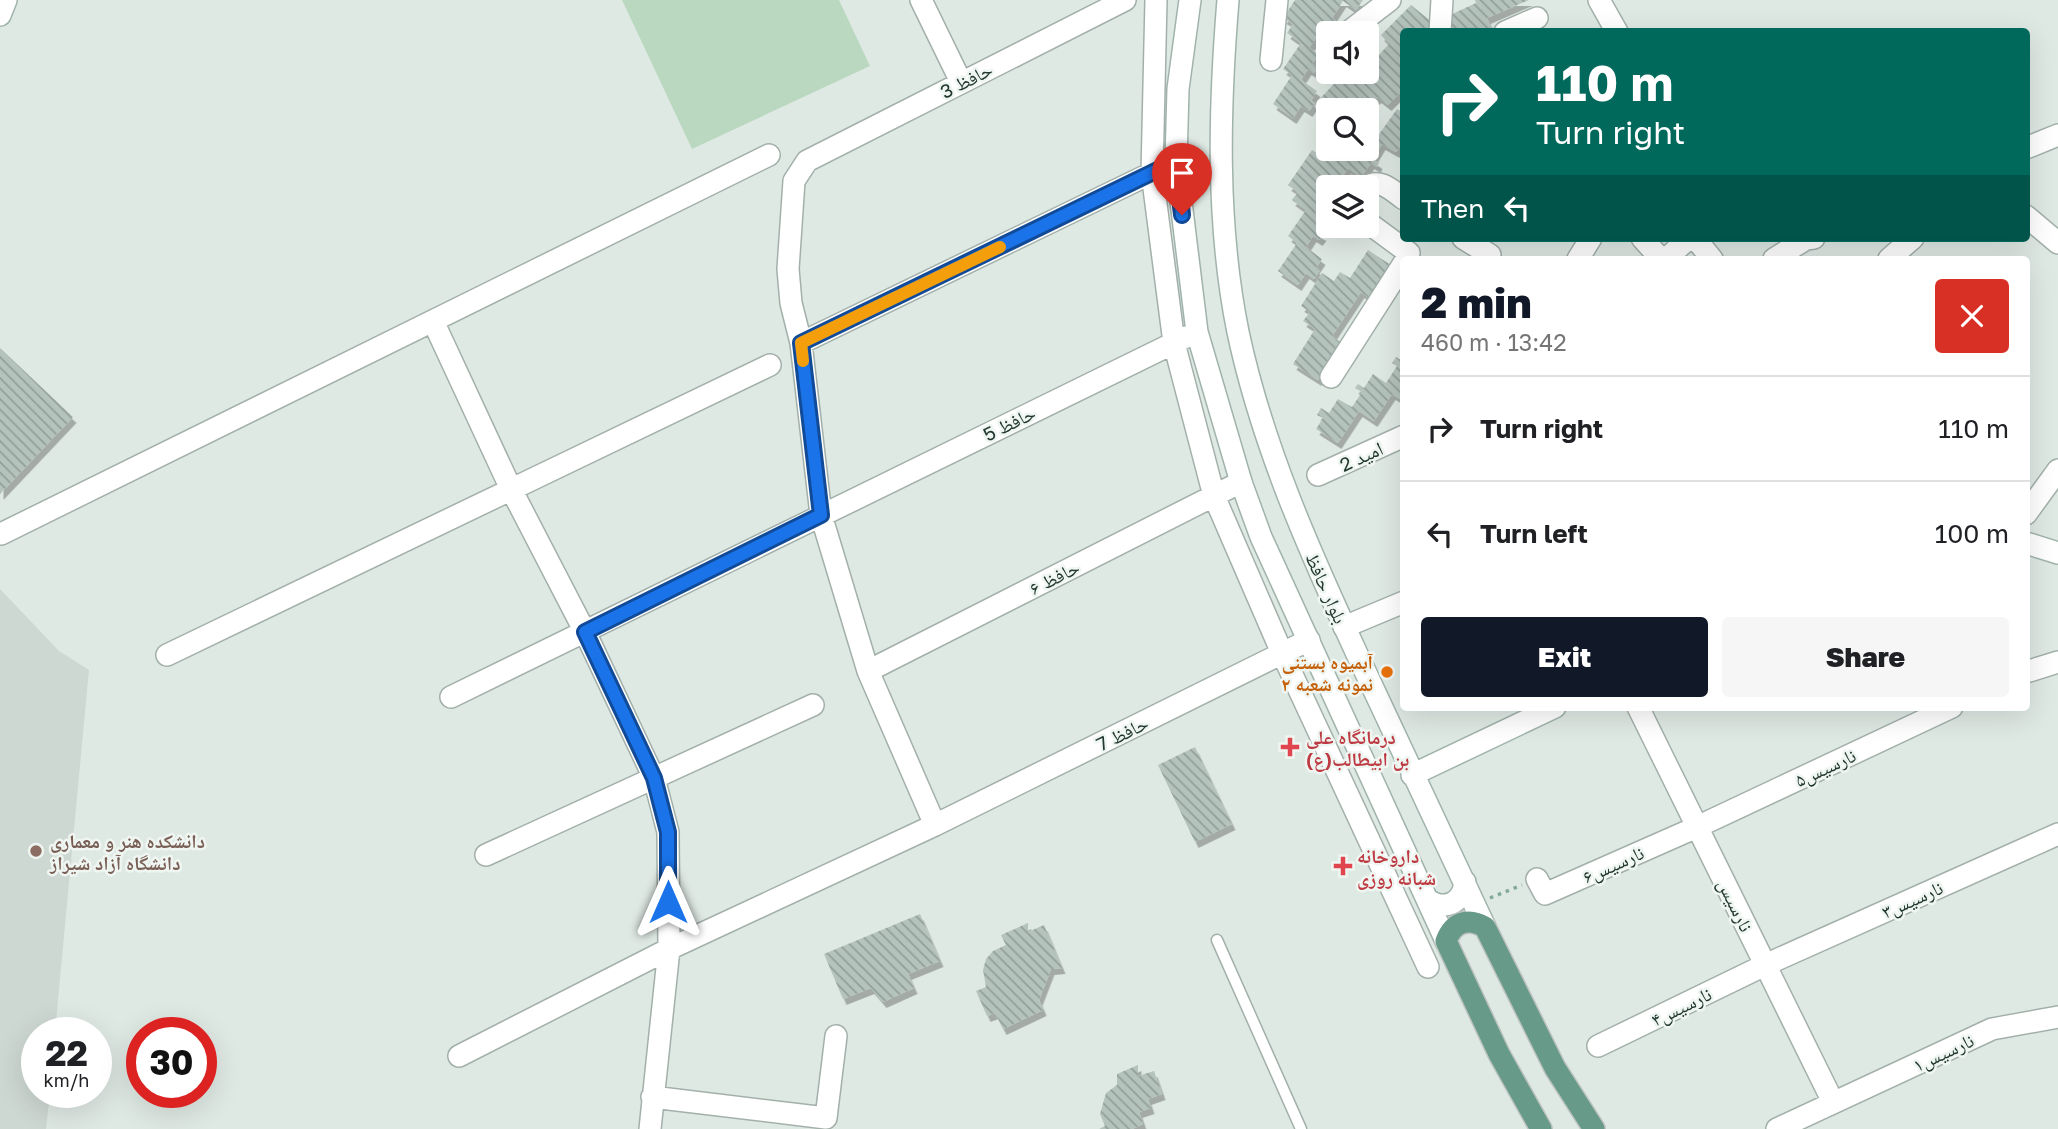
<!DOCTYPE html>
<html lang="en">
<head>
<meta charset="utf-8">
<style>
	body { margin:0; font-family:"Golos Text","Noto Naskh Arabic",sans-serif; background:#f6f6f6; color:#202124; height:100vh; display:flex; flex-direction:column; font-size:26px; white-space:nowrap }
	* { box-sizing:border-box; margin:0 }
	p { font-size:23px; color:#757577 }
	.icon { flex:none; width:38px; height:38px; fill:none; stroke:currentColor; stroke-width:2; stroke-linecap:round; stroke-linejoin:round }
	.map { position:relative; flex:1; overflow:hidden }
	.panel { position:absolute; left:1400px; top:256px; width:630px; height:455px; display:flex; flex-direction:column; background:#fff; border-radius:7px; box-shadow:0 7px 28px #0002 }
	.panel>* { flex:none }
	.hud { position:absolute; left:1400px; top:28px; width:630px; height:214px; border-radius:7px; box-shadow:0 7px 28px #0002; background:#00695c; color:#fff; overflow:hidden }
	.buttons { position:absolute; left:1316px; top:21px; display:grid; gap:14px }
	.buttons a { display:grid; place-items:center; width:63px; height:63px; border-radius:7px; background:#fff; box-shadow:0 7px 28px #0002; font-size:35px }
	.speed { position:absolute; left:21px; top:1017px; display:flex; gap:14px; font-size:35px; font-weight:700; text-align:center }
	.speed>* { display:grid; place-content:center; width:91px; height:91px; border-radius:50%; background:#fff; box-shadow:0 7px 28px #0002; line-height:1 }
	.speed small { font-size:18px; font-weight:400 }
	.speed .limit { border:10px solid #d22; background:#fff; color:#111 }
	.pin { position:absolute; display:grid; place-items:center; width:60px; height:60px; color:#fff; margin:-72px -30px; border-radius:50% 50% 50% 0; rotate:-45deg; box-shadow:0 0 7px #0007 }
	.pin .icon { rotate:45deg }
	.me { position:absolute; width:77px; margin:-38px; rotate:0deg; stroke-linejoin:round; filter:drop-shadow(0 0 5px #0008) }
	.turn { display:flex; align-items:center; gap:24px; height:147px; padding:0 21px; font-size:32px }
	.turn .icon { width:91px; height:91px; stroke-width:2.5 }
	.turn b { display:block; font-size:49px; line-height:60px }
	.then { display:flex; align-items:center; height:66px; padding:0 21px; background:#0003; gap:14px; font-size:26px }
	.round { display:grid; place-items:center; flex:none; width:74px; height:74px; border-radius:7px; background:#f6f6f6 }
	.head { display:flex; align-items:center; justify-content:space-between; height:119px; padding:0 21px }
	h1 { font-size:42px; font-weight:800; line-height:52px; color:#111827 }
	.primary-button { display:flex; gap:14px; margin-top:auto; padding:14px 21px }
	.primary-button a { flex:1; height:80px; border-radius:7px; background:#111827; color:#fff; font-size:28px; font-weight:800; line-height:80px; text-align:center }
	.primary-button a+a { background:#f6f6f6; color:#202124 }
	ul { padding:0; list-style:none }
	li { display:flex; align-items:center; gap:21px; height:105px; padding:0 21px; border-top:2px solid #e0e0e0 }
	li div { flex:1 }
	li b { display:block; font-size:26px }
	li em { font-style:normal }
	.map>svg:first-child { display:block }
	.built { fill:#ced8d3 }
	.grass { fill:#bad8c0 }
	.building { fill:url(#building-back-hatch); filter:url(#shadow) }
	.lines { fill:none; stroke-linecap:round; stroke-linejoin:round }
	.lane-casing { stroke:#a3b0aa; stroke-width:13 }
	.street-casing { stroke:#a3b0aa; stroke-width:24 }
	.secondary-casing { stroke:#a0b3ab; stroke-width:24 }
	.primary-casing { stroke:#bdc3c1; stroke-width:24 }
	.path { stroke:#83a99b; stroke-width:3.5; stroke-dasharray:3.5 5; stroke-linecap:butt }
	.lane { stroke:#fff; stroke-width:10 }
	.street { stroke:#fff; stroke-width:21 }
	.secondary { stroke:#fff; stroke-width:21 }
	.primary { stroke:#689a8a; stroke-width:21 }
	.route-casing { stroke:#114b97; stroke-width:18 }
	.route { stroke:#1a73e8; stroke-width:12 }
	.slow { stroke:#f59e0b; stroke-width:12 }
	.food-dot { fill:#e8710a; stroke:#eff6f2; stroke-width:2.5 }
	.health-dot { fill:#e0444e; stroke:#eff6f2; stroke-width:2.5 }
	.education-dot { fill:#8d6e63; stroke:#eff6f2; stroke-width:2.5 }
	.labels { text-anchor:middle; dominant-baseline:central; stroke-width:5; stroke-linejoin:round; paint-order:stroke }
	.street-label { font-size:19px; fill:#223730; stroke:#eff6f2 }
	.food-label { font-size:19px; font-weight:bold; fill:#c56008; stroke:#eff6f2; text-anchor:end }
	.health-label { font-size:19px; font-weight:bold; fill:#be3a42; stroke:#eff6f2; text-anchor:start }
	.education-label { font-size:19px; font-weight:bold; fill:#785e54; stroke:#eff6f2; text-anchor:start }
</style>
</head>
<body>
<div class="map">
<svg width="2058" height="1129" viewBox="0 0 2058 1129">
	<defs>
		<pattern id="building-back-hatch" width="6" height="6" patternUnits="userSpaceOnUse" patternTransform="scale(1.75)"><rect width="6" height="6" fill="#b5c3bd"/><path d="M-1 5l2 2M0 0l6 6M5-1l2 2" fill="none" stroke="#939f9a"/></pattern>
		<filter id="shadow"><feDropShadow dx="3.5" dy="6" stdDeviation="0" flood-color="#0004"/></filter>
	</defs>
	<rect width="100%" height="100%" fill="#dfe9e4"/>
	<!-- built -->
	<path class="built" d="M0 589 59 651 89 670 55 1032H37V1092H50L46 1129H0Z"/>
	<!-- grass -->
	<path class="grass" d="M622 0H839L870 66 692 149Z"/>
	<!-- building -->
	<path class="building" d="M1295 0H1363L1356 10 1343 1 1332 18 1336 21 1333 26 1327 22 1309 48 1319 54 1312 64 1318 68 1314 73 1308 69 1301 80 1317 91 1311 101 1315 103 1309 111 1301 106 1293 118 1273 104 1292 75 1283 69 1301 43 1287 33 1293 24 1283 18Z
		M1475 0H1529L1487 18 1492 30 1488 32H1445L1439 20 1476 3Z
		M1411 5 1433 23 1425 32H1404V89L1388 105 1378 97 1371 103 1362 96 1348 110H1327L1317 102 1344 73 1354 82 1367 72V68L1389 44 1381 35Z
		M1397 109 1404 113V141L1396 152 1382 144 1373 159 1379 163 1377 167 1371 163 1361 177 1348 168 1337 185 1341 187H1328V194L1314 215 1324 221 1317 232 1323 235 1319 240 1313 236 1306 247 1322 259 1316 268 1320 270 1314 279 1306 273 1298 285 1278 271 1297 243 1288 236 1306 210 1292 200 1298 192 1288 185 1312 150 1323 157 1328 149 1342 157 1347 149H1367V135L1375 140Z
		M1368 250 1394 267 1372 300 1361 292 1332 336 1343 344 1318 380 1293 364 1315 329 1303 321 1310 312 1301 306 1322 273 1334 281 1340 272 1350 278Z
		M0 348 73 417 0 494Z
		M1396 357 1404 362V401L1392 394 1374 421 1359 411 1338 443 1316 429 1323 418 1317 415 1321 408 1329 413 1338 399 1352 407 1362 392 1355 388 1358 384 1364 388 1373 374 1386 383 1397 366 1392 363Z
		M1195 747 1232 824 1195 842 1158 765Z
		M920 914 940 961 908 974 914 988 883 1002 871 988 843 999 824 954Z
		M1028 923V932L1044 925 1062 968 1051 969 1039 1000 1043 1010 1003 1029 995 1013 987 1016 976 991 986 987 983 970 986 959 993 951 1006 945 1001 935Z
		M1138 1065V1076L1154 1071 1162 1094 1148 1099 1151 1108 1139 1112 1143 1124 1132 1129H1099L1105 1126 1100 1114 1106 1093 1117 1085V1074Z"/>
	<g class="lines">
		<!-- lane casing -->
		<g class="lane-casing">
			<path id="lane" d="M1217 940 1301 1129"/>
		</g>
		<!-- street casing -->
		<g class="street-casing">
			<path id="street" d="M921 0 961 82
				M1156 0 1152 173 1174 343 1214 496 1282 653 1428 967
				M1599 0 1617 32
				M1440 32 1442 0
				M1505 32 1537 18
				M1347 33 1390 0
				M1271 60 1277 0
				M2026 148 2058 135
				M1365 187C1381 178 1391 190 1404 199
				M2026 216 2058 243
				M1367 222 1409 253
				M1463 238 1490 255
				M1642 238 1661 259
				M1695 238 1712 259
				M1578 259 1591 238
				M1666 259 1689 238
				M1774 259 1806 239 1814 238
				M1889 259 1913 238
				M433 321 511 489 585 632 654 778 668 832 669 949 650 1129
				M801 343 1164 167
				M1331 377 1404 263
				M1318 475 1404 436
				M2026 514 2058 470
				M1 534 769 155
				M1344 627 1404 602
				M167 655 770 365
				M868 671 1241 482
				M2026 672 2058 662
				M451 697 1186 337
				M1638 707 1833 1102
				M935 825 868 671 821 515 801 343 791 303 788 269 794 181 807 161 1125 0
				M486 855 813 705
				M1537 879 1545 894 1697 827 1952 707
				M1598 1046 1765 965 2058 834
				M459 1056 669 949 935 825 1309 640
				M652 1097 826 1118 836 1036
				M1777 1129 1992 1029 2058 1017"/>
		</g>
		<!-- secondary casing -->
		<g class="secondary-casing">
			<path id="secondary" d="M1190 0 1178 89 1176 161 1197 332 1241 482 1261 537 1446 941
				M1228 0C1219 109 1216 224 1238 332 1262 445 1309 550 1357 654 1399 745 1442 836 1485 927
				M0 15 6 0
				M2026 543 2058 553
				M1412 775 1555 707
				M1427 899C1444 912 1463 903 1465 882"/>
		</g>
		<!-- primary casing -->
		<g class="primary-casing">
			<path id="primary" d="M1541 1129 1499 1054 1446 941C1453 922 1468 917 1485 927L1555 1068 1594 1129"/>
		</g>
		<!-- path -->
		<path class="path" d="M1490 898 1522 885"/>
		<!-- lane -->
		<use href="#lane" class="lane"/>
		<!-- street -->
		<use href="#street" class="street"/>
		<!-- secondary -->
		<use href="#secondary" class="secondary"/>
		<!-- primary -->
		<use href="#primary" class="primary"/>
	</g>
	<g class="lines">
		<!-- route casing -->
		<g class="route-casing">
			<path id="route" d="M668 902V832L654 778 585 632 821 515 801 343 1176 161 1182 215"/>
		</g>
		<!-- route -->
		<use href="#route" class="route"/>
		<!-- slow -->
		<path class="slow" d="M803 361 801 343 1000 247"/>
	</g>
	<!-- markers -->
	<circle class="food-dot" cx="1387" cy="672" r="7"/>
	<g class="health-dot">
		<path d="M1286.5 736.5h7v7h7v7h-7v7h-7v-7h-7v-7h7z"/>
		<path d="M1339.5 855.5h7v7h7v7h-7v7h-7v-7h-7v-7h7z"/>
	</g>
	<circle class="education-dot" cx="36" cy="851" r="7"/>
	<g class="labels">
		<!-- street labels -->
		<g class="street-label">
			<text transform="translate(966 80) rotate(-27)">حافظ 3</text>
			<text transform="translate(1009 423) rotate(-26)">حافظ 5</text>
			<text transform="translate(1361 456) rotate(-25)">امید 2</text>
			<text transform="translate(1054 577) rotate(-27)">حافظ ۶</text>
			<text transform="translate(1327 588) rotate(66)">بلوار حافظ</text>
			<text transform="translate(1122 733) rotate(-26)">حافظ 7</text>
			<text transform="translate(1825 767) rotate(-25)">نارسیس۵</text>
			<text transform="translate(1613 864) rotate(-24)">نارسیس۶</text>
			<text transform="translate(1912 899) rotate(-24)">نارسیس۳</text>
			<text transform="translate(1736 905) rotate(64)">نارسیس</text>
			<text transform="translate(1681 1006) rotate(-26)">نارسیس۴</text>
			<text transform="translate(1943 1052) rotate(-25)">نارسیس۱</text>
		</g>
		<!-- food labels -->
		<g class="food-label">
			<text x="1373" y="661">آبمیوه بستنی<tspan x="1373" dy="22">نمونه شعبه ۲</tspan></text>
		</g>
		<!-- health labels -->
		<g class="health-label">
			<text x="1306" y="736">درمانگاه علی<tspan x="1306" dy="22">بن ابیطالب(ع)</tspan></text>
			<text x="1357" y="855">داروخانه<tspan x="1357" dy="22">شبانه روزی</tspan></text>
		</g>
		<!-- education labels -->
		<g class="education-label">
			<text x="50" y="840">دانشکده هنر و معماری<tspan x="50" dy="22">دانشگاه آزاد شیراز</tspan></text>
		</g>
	</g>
</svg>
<div class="buttons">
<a><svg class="icon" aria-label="sound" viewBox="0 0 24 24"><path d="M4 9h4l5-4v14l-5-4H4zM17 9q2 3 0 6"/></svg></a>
<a><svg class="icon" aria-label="search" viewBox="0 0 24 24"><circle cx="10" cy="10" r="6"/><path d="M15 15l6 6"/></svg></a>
<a><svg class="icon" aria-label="layers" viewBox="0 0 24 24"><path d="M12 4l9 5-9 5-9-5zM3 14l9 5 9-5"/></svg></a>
</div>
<div class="speed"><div>22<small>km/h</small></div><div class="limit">30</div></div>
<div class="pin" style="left:1182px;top:215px;background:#d93025"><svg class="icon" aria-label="arrive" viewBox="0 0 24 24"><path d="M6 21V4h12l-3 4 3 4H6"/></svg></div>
<svg class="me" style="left:668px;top:902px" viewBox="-20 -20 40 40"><path d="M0-17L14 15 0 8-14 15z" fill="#1a73e8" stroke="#fff" stroke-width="4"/></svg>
<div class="hud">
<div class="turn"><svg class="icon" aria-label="right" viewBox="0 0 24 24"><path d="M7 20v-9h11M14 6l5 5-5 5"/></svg><div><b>110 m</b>Turn right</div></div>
<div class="then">Then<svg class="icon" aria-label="left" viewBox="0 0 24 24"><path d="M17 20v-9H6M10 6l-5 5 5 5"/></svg></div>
</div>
<section class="panel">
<div class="head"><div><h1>2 min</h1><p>460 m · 13:42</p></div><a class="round" style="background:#d93025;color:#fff"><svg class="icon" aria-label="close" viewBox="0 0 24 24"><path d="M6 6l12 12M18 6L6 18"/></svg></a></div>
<ul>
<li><svg class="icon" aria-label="right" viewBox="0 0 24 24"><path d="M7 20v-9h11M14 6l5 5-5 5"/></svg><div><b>Turn right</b></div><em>110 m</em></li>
<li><svg class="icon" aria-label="left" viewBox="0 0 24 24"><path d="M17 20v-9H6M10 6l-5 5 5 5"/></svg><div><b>Turn left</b></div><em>100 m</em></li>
</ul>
<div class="primary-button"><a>Exit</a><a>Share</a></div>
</section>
</div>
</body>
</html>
